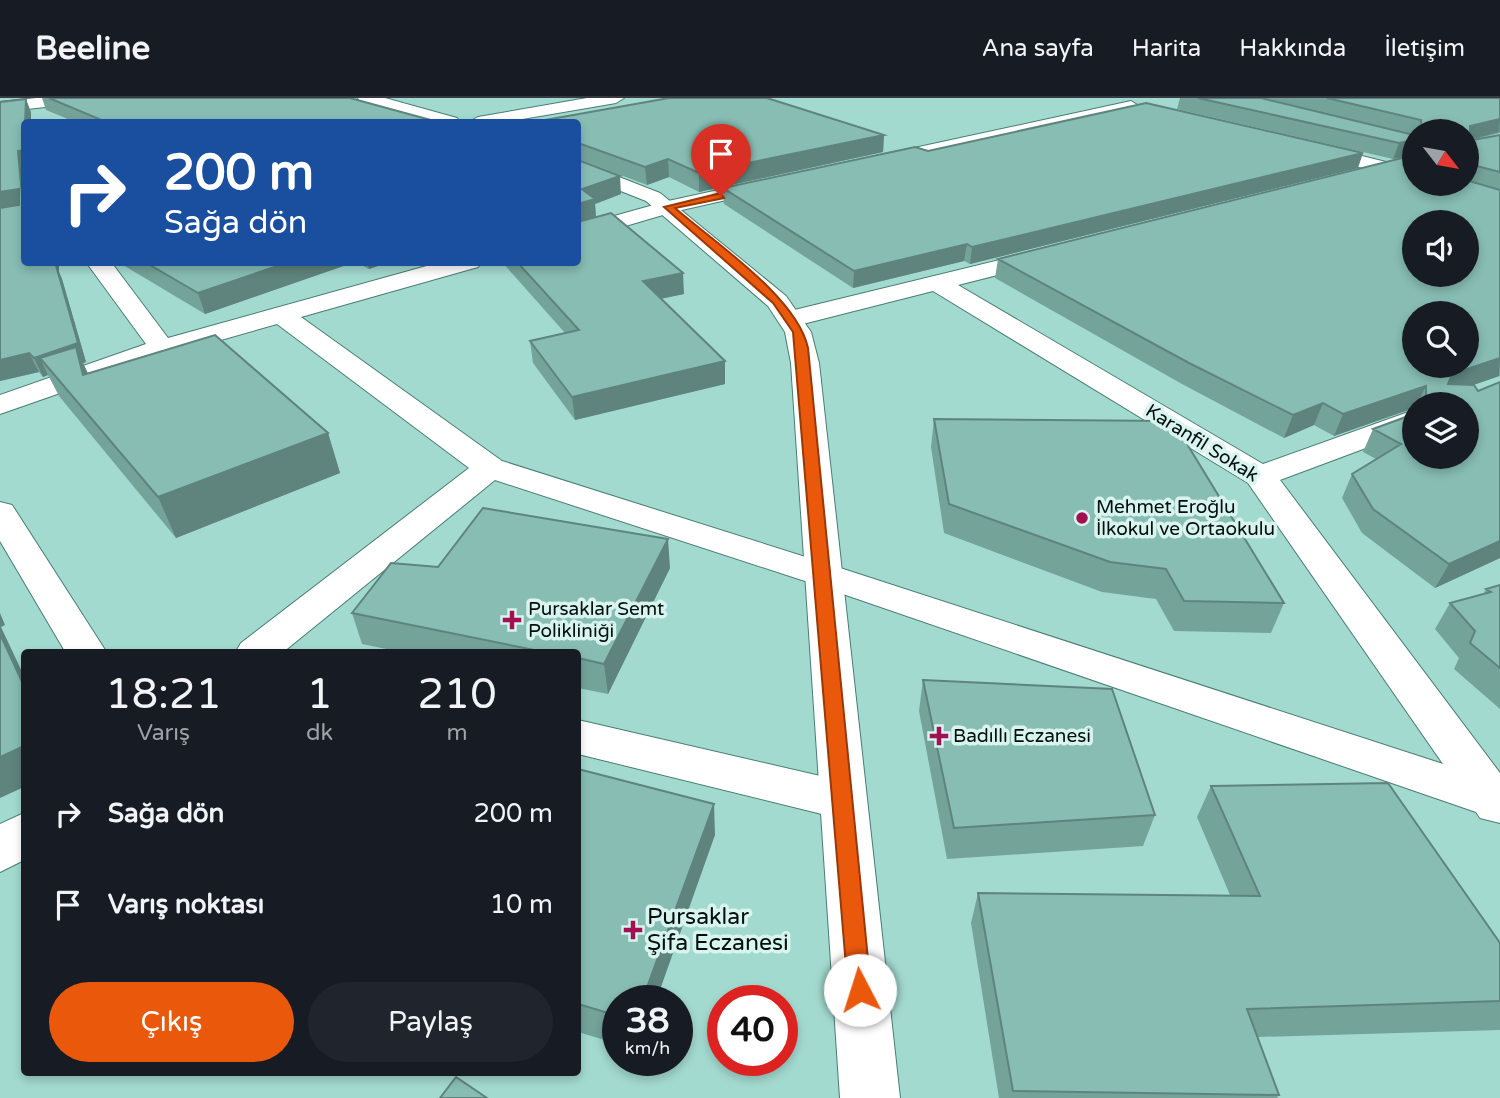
<!DOCTYPE html>
<html lang="tr">
<head>
<meta charset="utf-8">
<style>
	body { margin:0; font-family:"Varela Round",sans-serif; background:#20242c; color:#f1f3f6; height:100vh; display:flex; flex-direction:column; font-size:26px; white-space:nowrap }
	* { box-sizing:border-box; margin:0 }
	p { font-size:23px; color:#9ea1a6 }
	.icon { flex:none; width:38px; height:38px; fill:none; stroke:currentColor; stroke-width:2; stroke-linecap:round; stroke-linejoin:round }
	.map { position:relative; flex:1; overflow:hidden }
	.details { position:absolute; left:21px; top:551px; width:560px; height:427px; display:flex; flex-direction:column; background:#171b24; border-radius:7px; box-shadow:0 4px 10px #0003 }
	.details>* { flex:none }
	.guide { position:absolute; left:21px; top:21px; width:560px; height:147px; border-radius:7px; box-shadow:0 4px 10px #0003; background:#1a4fa0; color:#fff; overflow:hidden }
	.needle { width:46px; rotate:121deg }
	.tools { position:absolute; left:1402px; top:21px; display:grid; gap:14px }
	.tools a { display:grid; place-items:center; width:77px; height:77px; border-radius:50%; background:#171b24; box-shadow:0 4px 10px #0003; font-size:35px }
	.speed { position:absolute; left:602px; top:887px; display:flex; gap:14px; font-size:35px; font-weight:700; text-align:center }
	.speed>* { display:grid; place-content:center; width:91px; height:91px; border-radius:50%; background:#171b24; box-shadow:0 4px 10px #0003; line-height:1 }
	.speed small { font-size:18px; font-weight:400 }
	.speed .limit { border:10px solid #d22; background:#fff; color:#111 }
	.pin { position:absolute; display:grid; place-items:center; width:60px; height:60px; color:#fff; margin:-72px -30px; border-radius:50% 50% 50% 0; rotate:-45deg; box-shadow:0 0 7px #0007 }
	.pin .icon { rotate:45deg }
	.me { position:absolute; width:77px; margin:-38px; rotate:355deg; stroke-linejoin:round; filter:drop-shadow(0 0 5px #0008) }
	.turn { display:flex; align-items:center; gap:24px; height:147px; padding:0 28px; font-size:32px }
	.turn .icon { width:91px; height:91px; stroke-width:2.5 }
	.turn b { display:block; font-size:49px; line-height:60px }
	.eta { display:flex; justify-content:space-evenly; align-items:center; height:119px; text-align:center }
	.eta b { font-size:42px; font-weight:600; line-height:49px }
	.primary-button { display:flex; gap:14px; margin-top:auto; padding:14px 28px }
	.primary-button a { flex:1; height:80px; border-radius:42px; background:#ea580c; color:#fff; font-size:28px; font-weight:600; line-height:80px; text-align:center }
	.primary-button a+a { background:#20242c; color:#f1f3f6 }
	ul { padding:0; list-style:none }
	li { display:flex; align-items:center; gap:21px; height:91px; padding:0 28px }
	li div { flex:1 }
	li b { display:block; font-size:26px }
	li em { font-style:normal }
	header { display:flex; align-items:center; gap:42px; box-sizing:border-box; height:98px; padding:0 35px; background:#171b24; border-bottom:2px solid #363941 }
	header strong { font-size:33px }
	nav { display:flex; gap:38px; margin-inline-start:auto; font-size:24px }
	.map>svg:first-child { display:block }
	.lines { fill:none; stroke-linecap:round; stroke-linejoin:round }
	.minor-casing { stroke:#487d74; stroke-width:2 }
	.tertiary-casing { stroke:#487d74; stroke-width:2 }
	.minor { fill:#fff; fill-rule:evenodd }
	.tertiary { fill:#fff; fill-rule:evenodd }
	.wall { fill:#74a39a; fill-rule:evenodd }
	.shaded-wall { fill:#5e847d }
	.building { fill:#87bdb3; stroke:#5e847d; stroke-width:2; fill-rule:evenodd }
	.route { fill:#ea580c; stroke:#983908; stroke-width:2 }
	.poi-dot { fill:#a30f51; stroke:#d9f4ef; stroke-width:2.5 }
	.labels { text-anchor:middle; dominant-baseline:central; stroke-width:7; stroke-linejoin:round; paint-order:stroke }
	.street-label { font-size:19px; fill:#00100d; stroke:#d9f4ef }
	.poi-label { font-size:19px; fill:#00100d; stroke:#d9f4ef; text-anchor:start }
	.near-poi-label { font-size:23px; fill:#00100d; stroke:#d9f4ef; text-anchor:start }
</style>
</head>
<body>
<header>
<strong>Beeline</strong>
<nav><a>Ana sayfa</a><a>Harita</a><a>Hakkında</a><a>İletişim</a></nav>
</header>
<div class="map">
<svg width="1500" height="1000" viewBox="0 0 1500 1000">
	<rect width="100%" height="100%" fill="#a3dad0"/>
	<g class="lines">
		<!-- minor casing -->
		<g class="minor-casing">
			<path id="minor" d="M36 0H89L81 5 0 14V4Z
				M587 0H624L616 5 505 24H469L478 19Z
				M1131 3 1139 8 1137 12 877 70 867 64 877 58Z
				M1310 45 1414 71V83L1303 55 1301 51Z
				M773 80 780 82 783 86 780 90 673 114 578 142V128L668 103Z
				M1049 150 1057 152 1061 157 1057 162 958 187 1263 366 1414 312V332L1280 382 1500 675V725L1480 720 1476 714 808 484 495 382 282 555H235L241 545 469 370 277 226 172 256 0 316V297L146 246 86 164H111L168 240 441 164H482L478 169 301 219 502 363 834 468 1443 666 1248 385 933 193 791 229 782 227 778 221 782 215Z
				M0 404 12 407 107 555H66L0 443Z
				M578 622 842 683 859 689 866 702 859 715 842 721 578 656Z
				M24 715V762L0 774V726Z"/>
		</g>
		<!-- tertiary casing -->
		<g class="tertiary-casing">
			<path id="tertiary" d="M358 0H385L457 20 460 24H433L360 4Z
				M578 63 660 95 786 198 811 234 819 265 900 1000H840L791 265 785 234 768 208 646 103 578 76Z"/>
		</g>
		<!-- minor -->
		<use href="#minor" class="minor"/>
		<!-- tertiary -->
		<use href="#tertiary" class="tertiary"/>
	</g>
	<!-- wall -->
	<path class="wall" d="M42 0H350L438 24H75L46 12Z
		M1180 0H1500V35L1472 42H1473L1500 37V278L1473 287 1500 460 1435 490 1362 435 1342 400 1352 376 1376 361 1363 354 1373 331 1466 306H1414V310L1334 338 1314 327 1284 340 1182 286 995 180 998 161 1405 59 1393 61 1177 11ZM1414 33H1466V86H1414Z
		M31 14 24 68V164L59 174 62 181 86 264 83 265 88 276 328 335 340 375 176 440 59 298 48 277 43 279 39 274 0 283V110Z
		M578 24 884 37 883 54 699 94 669 79 647 87 578 61Z
		M928 53 1358 70 970 166 964 163 853 190 724 106 723 90Z
		M578 62 621 96 595 106 596 119 684 196 661 201 725 286 575 322 533 265 530 243 565 235 502 164H578Z
		M118 164H355L205 216Z
		M355 164H390L369 171Z
		M934 321 1284 505 1271 535 1174 533 1156 501 1102 494 944 435 931 349Z
		M438 469 670 470 608 596 578 590V555H406L362 546 352 515Z
		M1500 487V611L1454 571 1459 560 1435 531 1450 505 1483 497 1486 491Z
		M923 582 1155 717 1143 748 947 761 919 613Z
		M578 671 715 737 618 903V946L578 934Z
		M1211 688 1500 903V932L1258 939 1279 997 1277 1000H999L971 825 978 795 1230 797 1197 719Z"/>
	<!-- shaded-wall -->
	<path class="shaded-wall" d="M26 1 31 14V24H26Z
		M1500 21 1499 34 1466 43 1470 28Z
		M884 37 883 54 699 94V75Z
		M1414 42V57L1393 61 1399 45Z
		M24 52V118L0 110V94L18 53Z
		M1363 55 1358 70 970 166 972 149Z
		M668 61 669 79 647 87 645 69Z
		M620 78 621 96 595 106 596 120 578 126V106L582 91Z
		M967 146 964 163 853 190 854 173Z
		M59 164V174L62 181 86 264 83 265 93 286 40 260 48 277 43 279 34 260 52 165Z
		M289 164H355L205 216 198 195Z
		M367 164H390L369 171Z
		M683 175 684 196 644 204 643 183Z
		M29 255 39 274 0 283V262Z
		M1500 260 1499 278 1442 298 1452 276Z
		M725 263V286L575 322 572 299Z
		M1426 288 1417 306H1414V310L1334 338 1343 316Z
		M1323 305 1314 327 1284 340 1293 317Z
		M328 335 340 375 176 440 158 399Z
		M668 441 670 470 608 596 604 566Z
		M1500 443V460L1435 490 1449 466Z
		M0 515 5 527 1 529 24 578V588L0 536Z
		M24 648V689L0 700V659Z
		M714 706 715 737 656 903H642Z"/>
	<!-- building -->
	<path class="building" d="M49 0H350L438 24H106Z
		M669 0H767L884 37 699 75 668 61 645 69 578 45V24H534Z
		M1198 0H1261L1414 37V42L1399 45Z
		M1327 0H1500V21L1470 28V40L1473 42 1500 37V74L1473 67H1466V33H1422L1421 22Z
		M26 1 24 52 18 53 24 118V164H55L78 245 34 260 29 255 0 262V110L19 107V91L0 94V4Z
		M1146 5 1363 55 972 149 967 146 854 173 723 90 915 49 928 53Z
		M1414 57V86H1466V82L1500 92V260L1452 276 1448 286 1474 287 1478 293 1500 284V443L1449 466 1373 411 1352 376 1401 346 1373 331 1414 316V359H1466V306H1426V288L1343 316 1323 305 1293 317 1189 265 998 161ZM1414 124H1466V177H1414ZM1414 215H1466V268H1414Z
		M578 62 620 78 582 91 595 101 578 106Z
		M611 115 683 175 643 183 725 263 572 299 530 243 579 232 517 164H578V124Z
		M145 164H289L198 195Z
		M215 237 328 335 158 399 40 260 76 249 83 277Z
		M934 321 1173 323 1284 505 1184 503 1166 471 1110 464 949 406Z
		M483 410 668 441 604 566 578 560V555H549L352 515 391 465 438 469Z
		M1500 487V570L1470 545 1475 533 1450 505 1491 494 1486 491Z
		M0 536 24 588V648L0 659Z
		M923 582 1112 591 1155 717 954 730Z
		M578 671 714 706 642 903H618V918L578 906Z
		M1388 685 1500 845V903L1247 911 1279 997 1013 993 978 795 1260 798 1211 688Z
		M456 979 487 1000H440Z"/>
	<!-- route -->
	<path class="route" d="M721 95 724 100 675 110C715 145 797 199 808 250L871 892 868 899 860 902 851 899 848 892 793 234 773 205 664 109Z"/>
	<!-- markers -->
	<g class="poi-dot">
		<circle cx="1082" cy="420" r="7"/>
		<path d="M508.5 511.5h7v7h7v7h-7v7h-7v-7h-7v-7h7z"/>
		<path d="M935.5 627.5h7v7h7v7h-7v7h-7v-7h-7v-7h7z"/>
		<path d="M629.5 821.5h7v7h7v7h-7v7h-7v-7h-7v-7h7z"/>
	</g>
	<g class="labels">
		<!-- street labels -->
		<g class="street-label">
			<text transform="translate(1202 345) rotate(32)">Karanfil Sokak</text>
		</g>
		<!-- poi labels -->
		<g class="poi-label">
			<text x="1096" y="409">Mehmet Eroğlu<tspan x="1096" dy="22">İlkokul ve Ortaokulu</tspan></text>
			<text x="528" y="511">Pursaklar Semt<tspan x="528" dy="22">Polikliniği</tspan></text>
			<text x="953" y="638">Badıllı Eczanesi</text>
		</g>
		<!-- near-poi labels -->
		<g class="near-poi-label">
			<text x="647" y="819">Pursaklar<tspan x="647" dy="26">Şifa Eczanesi</tspan></text>
		</g>
	</g>
</svg>
<div class="tools">
<a><svg class="needle" viewBox="-14 -14 28 28"><path d="M0-13l5 13h-10z" fill="#e53935"/><path d="M0 13l5-13h-10z" fill="#9ea1a6"/></svg></a>
<a><svg class="icon" aria-label="sound" viewBox="0 0 24 24"><path d="M4 9h4l5-4v14l-5-4H4zM17 9q2 3 0 6"/></svg></a>
<a><svg class="icon" aria-label="search" viewBox="0 0 24 24"><circle cx="10" cy="10" r="6"/><path d="M15 15l6 6"/></svg></a>
<a><svg class="icon" aria-label="layers" viewBox="0 0 24 24"><path d="M12 4l9 5-9 5-9-5zM3 14l9 5 9-5"/></svg></a>
</div>
<div class="speed"><div>38<small>km/h</small></div><div class="limit">40</div></div>
<div class="pin" style="left:721px;top:98px;background:#d93025"><svg class="icon" aria-label="arrive" viewBox="0 0 24 24"><path d="M6 21V4h12l-3 4 3 4H6"/></svg></div>
<svg class="me" style="left:860px;top:892px" viewBox="-20 -20 40 40"><circle r="19" fill="#fff"/><path d="M0-13L10 11 0 6-10 11z" fill="#ea580c"/></svg>
<div class="guide">
<div class="turn"><svg class="icon" aria-label="right" viewBox="0 0 24 24"><path d="M7 20v-9h11M14 6l5 5-5 5"/></svg><div><b>200 m</b>Sağa dön</div></div>
</div>
<section class="details">
<div class="eta">
<div><b>18:21</b><p>Varış</p></div>
<div><b>1</b><p>dk</p></div>
<div><b>210</b><p>m</p></div>
</div>
<ul>
<li><svg class="icon" aria-label="right" viewBox="0 0 24 24"><path d="M7 20v-9h11M14 6l5 5-5 5"/></svg><div><b>Sağa dön</b></div><em>200 m</em></li>
<li><svg class="icon" aria-label="arrive" viewBox="0 0 24 24"><path d="M6 21V4h12l-3 4 3 4H6"/></svg><div><b>Varış noktası</b></div><em>10 m</em></li>
</ul>
<div class="primary-button"><a>Çıkış</a><a>Paylaş</a></div>
</section>
</div>
</body>
</html>
